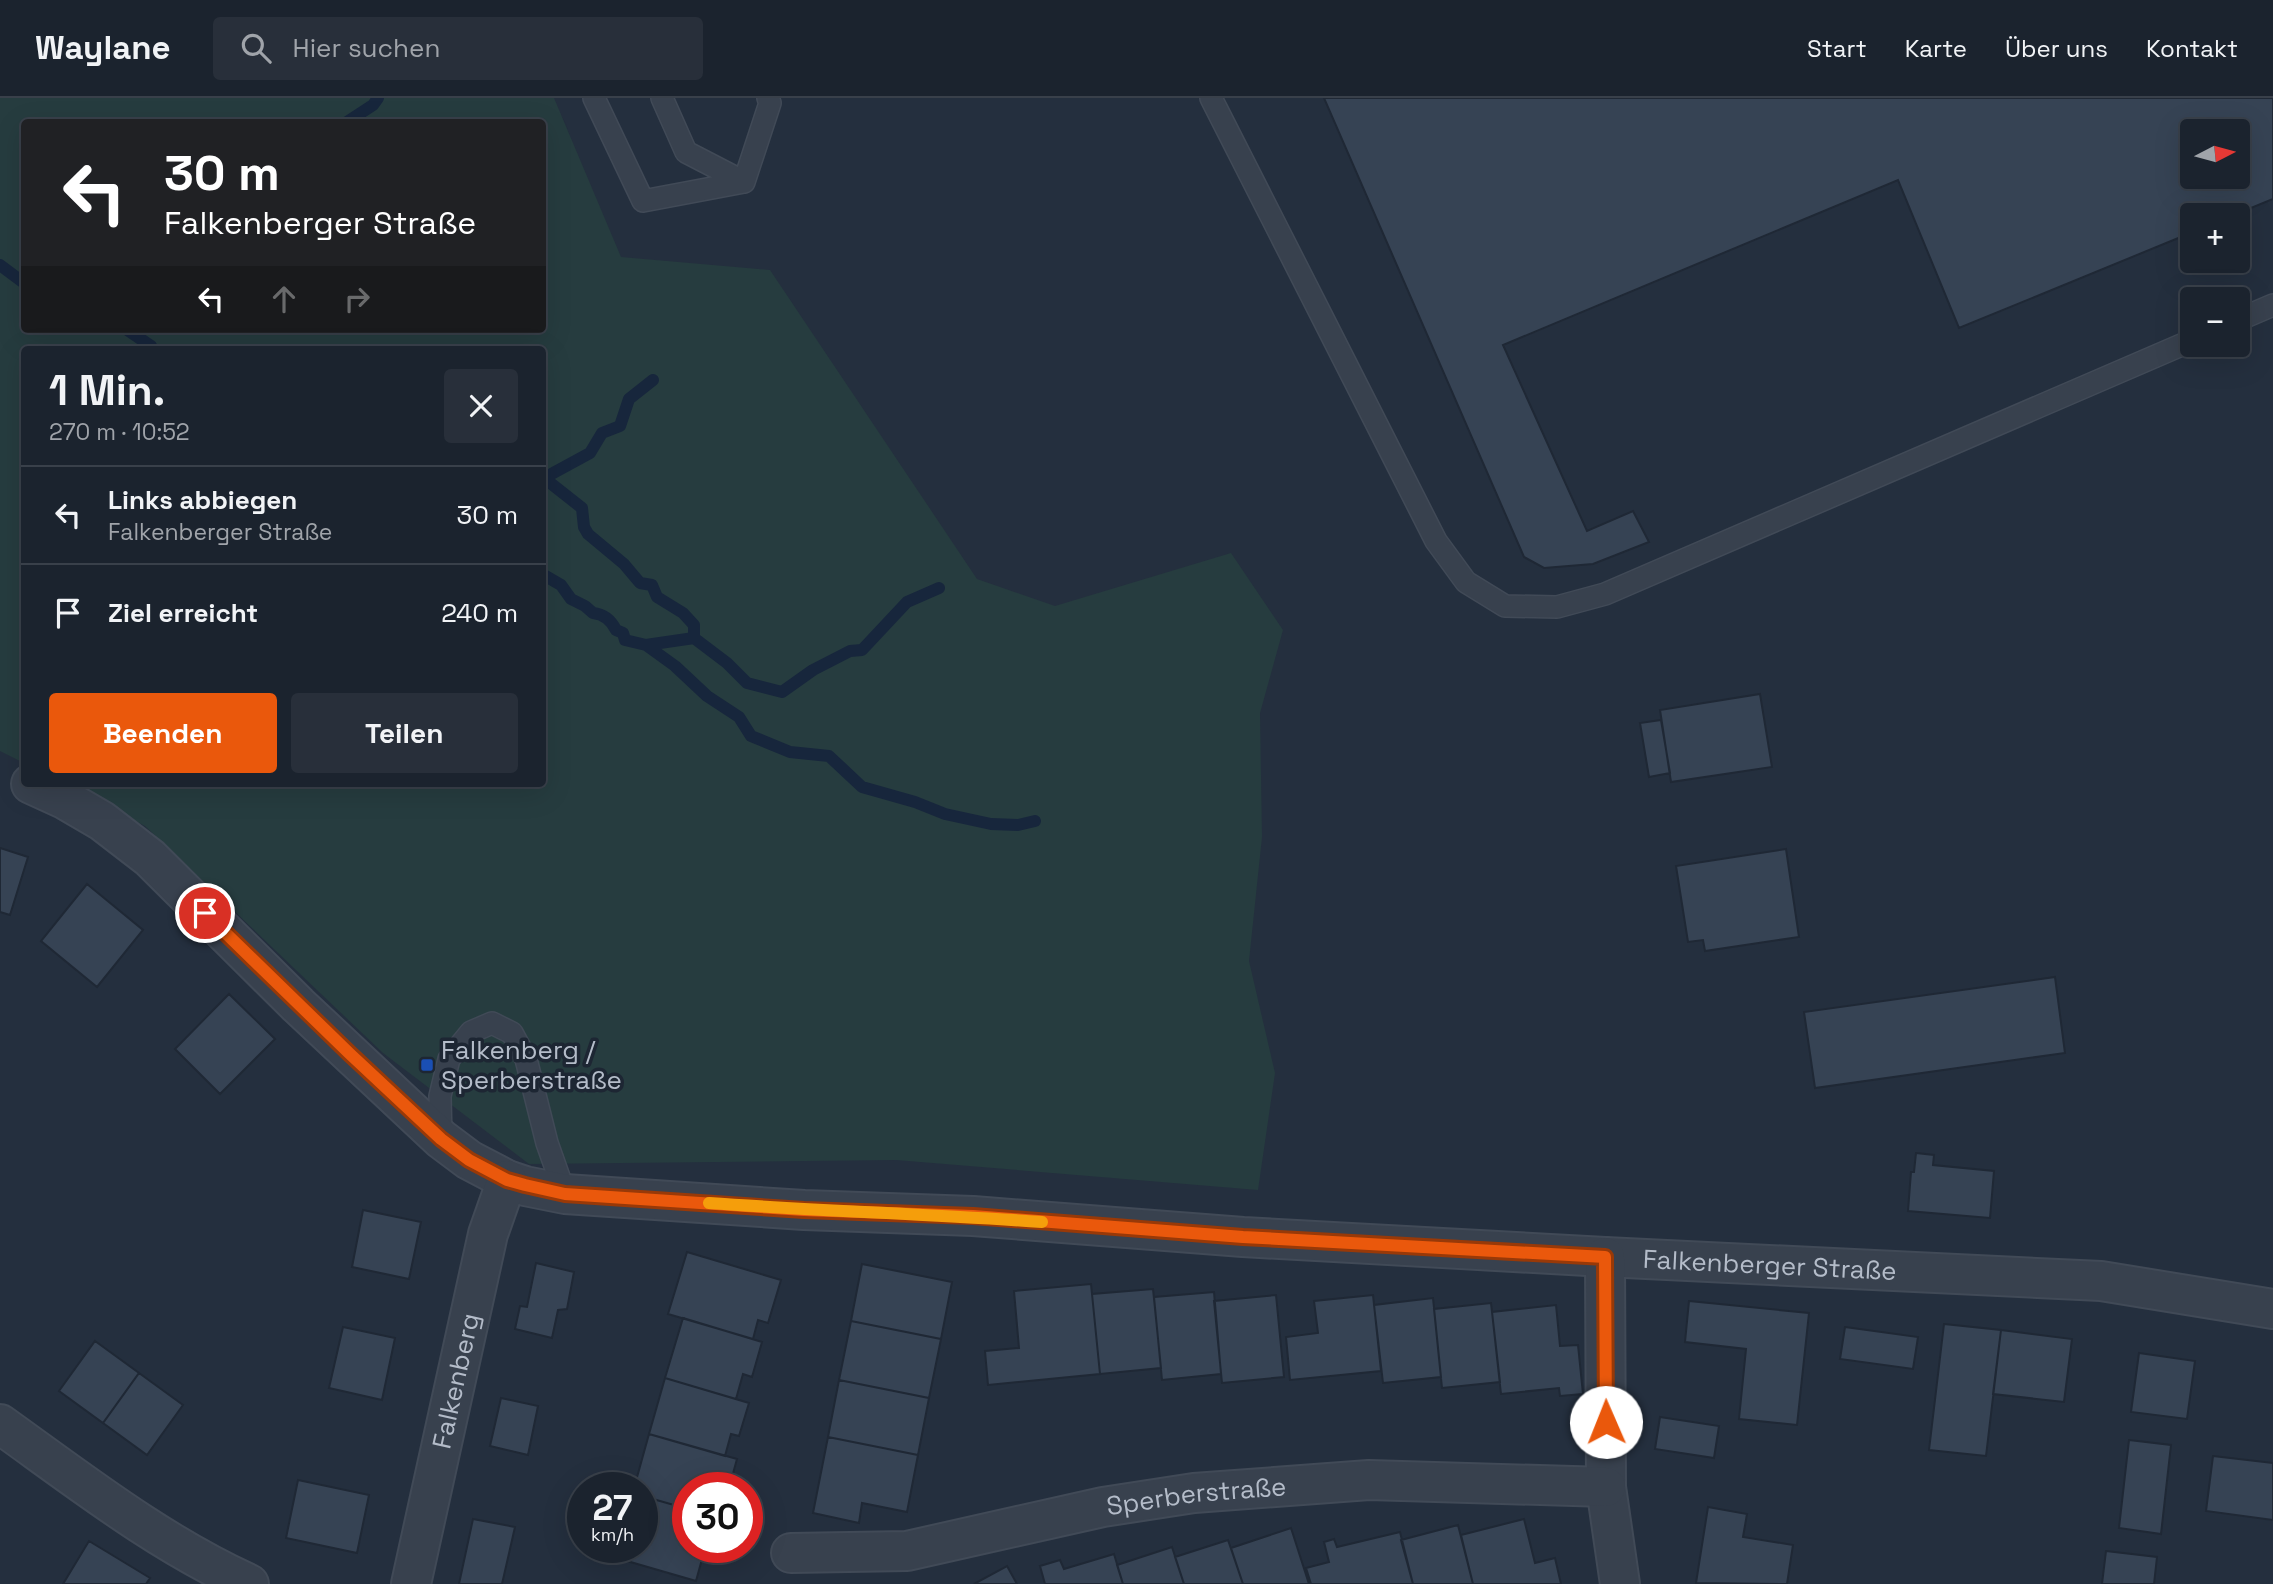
<!DOCTYPE html>
<html lang="de">
<head>
<meta charset="utf-8">
<style>
	body { margin:0; font-family:"Space Grotesk",sans-serif; background:#282f3a; color:#f1f3f6; height:100vh; display:flex; flex-direction:column; font-size:26px; white-space:nowrap }
	* { box-sizing:border-box; margin:0 }
	p { font-size:23px; color:#a0a4aa }
	.icon { flex:none; width:38px; height:38px; fill:none; stroke:currentColor; stroke-width:2; stroke-linecap:round; stroke-linejoin:round }
	.map { position:relative; flex:1; overflow:hidden }
	.side { position:absolute; left:21px; top:248px; width:525px; height:441px; display:flex; flex-direction:column; background:#1b232e; border-radius:7px; box-shadow:0 7px 28px #0002,0 0 0 2px #39404a }
	.side>* { flex:none }
	.banner { position:absolute; left:21px; top:21px; width:525px; height:214px; border-radius:7px; box-shadow:0 7px 28px #0002,0 0 0 2px #39404a; background:#202124; color:#fff; overflow:hidden }
	.needle { width:46px; rotate:84deg }
	.buttons { position:absolute; left:2180px; top:21px; display:grid; gap:14px }
	.buttons a { display:grid; place-items:center; width:70px; height:70px; border-radius:7px; background:#1b232e; box-shadow:0 7px 28px #0002,0 0 0 2px #39404a; font-size:35px }
	.speed { position:absolute; left:567px; top:1374px; display:flex; gap:14px; font-size:35px; font-weight:700; text-align:center }
	.speed>* { display:grid; place-content:center; width:91px; height:91px; border-radius:50%; background:#1b232e; box-shadow:0 7px 28px #0002,0 0 0 2px #39404a; line-height:1 }
	.speed small { font-size:18px; font-weight:400 }
	.speed .limit { border:10px solid #d22; background:#fff; color:#111 }
	.pin { position:absolute; display:grid; place-items:center; width:60px; height:60px; color:#fff; margin:-30px; border:4px solid #fff; border-radius:50%; box-shadow:0 2px 7px #0007 }
	.me { position:absolute; width:77px; margin:-38px; rotate:359deg; stroke-linejoin:round; filter:drop-shadow(0 0 5px #0008) }
	.turn { display:flex; align-items:center; gap:24px; height:147px; padding:0 28px; font-size:32px }
	.turn .icon { width:91px; height:91px; stroke-width:2.5 }
	.turn b { display:block; font-size:49px; line-height:60px }
	.lanes { display:flex; align-items:center; height:66px; padding:0 28px; background:#0003; justify-content:center; gap:35px; direction:ltr }
	.lanes .off { opacity:.35 }
	.round { display:grid; place-items:center; flex:none; width:74px; height:74px; border-radius:7px; background:#282f3a }
	.headline { display:flex; align-items:center; justify-content:space-between; height:119px; padding:0 28px }
	h1 { font-size:42px; font-weight:800; line-height:52px }
	.cta { display:flex; gap:14px; margin-top:auto; padding:14px 28px }
	.cta a { flex:1; height:80px; border-radius:7px; background:#ea580c; color:#fff; font-size:28px; font-weight:800; line-height:80px; text-align:center }
	.cta a+a { background:#282f3a; color:#f1f3f6 }
	ul { padding:0; list-style:none }
	li { display:flex; align-items:center; gap:21px; height:98px; padding:0 28px; border-top:2px solid #39404a }
	li div { flex:1 }
	li b { display:block; font-size:26px }
	li em { font-style:normal }
	header { display:flex; align-items:center; gap:42px; box-sizing:border-box; height:98px; padding:0 35px; background:#1b232e; border-bottom:2px solid #39404a }
	header strong { font-size:33px }
	nav { display:flex; gap:38px; margin-inline-start:auto; font-size:24px }
	.search { width:490px; height:63px; background:#282f3a; display:flex; align-items:center; gap:18px; box-sizing:border-box; padding:0 24px; border-radius:7px; color:#a0a4aa; font-size:26px }
	.map>svg:first-child { display:block }
	.green { fill:#263c3f; fill-rule:evenodd }
	.lines { fill:none; stroke-linecap:round; stroke-linejoin:round }
	.stream { stroke:#17263c; stroke-width:12 }
	.building { fill:#364354; stroke:#1f2835; stroke-width:2; fill-rule:evenodd }
	.lane-casing { stroke:#414a57; stroke-width:24 }
	.street-casing { stroke:#414a57; stroke-width:42 }
	.lane { stroke:#38414e; stroke-width:21 }
	.street { stroke:#38414e; stroke-width:38 }
	.route-casing { stroke:#983908; stroke-width:18 }
	.route { stroke:#ea580c; stroke-width:12 }
	.slow { stroke:#f59e0b; stroke-width:12 }
	.transit-dot { fill:#1a4fb4; stroke:#1d2633; stroke-width:2.5 }
	.labels { text-anchor:middle; dominant-baseline:central; stroke-width:7; stroke-linejoin:round; paint-order:stroke }
	.poi-label { font-size:26px; fill:#b4bcc9; stroke:#1d2633; text-anchor:start }
	.street-label { font-size:26px; fill:#b4bcc9; stroke:#1d2633 }
</style>
</head>
<body>
<header>
<strong>Waylane</strong>
<div class="search"><svg class="icon" aria-label="search" viewBox="0 0 24 24"><circle cx="10" cy="10" r="6"/><path d="M15 15l6 6"/></svg>Hier suchen</div>
<nav><a>Start</a><a>Karte</a><a>Über uns</a><a>Kontakt</a></nav>
</header>
<div class="map">
<svg width="2273" height="1486" viewBox="0 0 2273 1486">
	<rect width="100%" height="100%" fill="#242f3e"/>
	<!-- green -->
	<path class="green" d="M0 0H554L621 159 770 172 977 481 1055 508 1231 455 1283 532 1260 615 1262 739 1249 863 1275 975 1258 1092 896 1062 529 1066 383 955 145 728 64 686H542V252H24V665L0 653ZM24 24H542V231H24Z"/>
	<g class="lines">
		<!-- stream -->
		<path class="stream" d="M347 24 373 7 378 0
			M0 167 24 185
			M126 231 151 248 153 252
			M653 282 629 301 620 328 602 335 590 355 544 380 582 410 584 429 588 436 624 466 640 485 652 487 657 499 683 515 694 527V540
			M542 476 561 487 571 501 585 508 593 515C604 516 611 522 616 532L623 535 625 542 646 547 675 568 707 598 739 619 751 638 790 654 829 658 862 689 915 704 945 716 991 726 1018 727 1035 723
			M646 547 694 540 727 565 747 585 782 594 813 572 850 553 862 552 907 504 939 490"/>
	</g>
	<!-- building -->
	<path class="building" d="M1324 0H2273V101L2234 117H2193V134L1959 230 1898 82 1503 247 1587 433 1633 413 1649 444 1593 466 1544 470 1524 459ZM2193 33H2238V79H2193Z
		M1760 596 1772 669 1671 684 1660 612Z
		M1661 622 1670 675 1649 679 1640 625Z
		M0 750 28 759 10 817 0 814Z
		M1786 751 1799 839 1705 853 1703 842 1688 844 1676 768Z
		M87 786 143 832 97 889 41 843Z
		M2055 879 2065 955 1815 990 1804 914Z
		M229 896 275 941 220 996 175 951Z
		M1916 1055 1934 1057 1933 1067 1994 1073 1990 1120 1908 1113 1911 1074H1914Z
		M363 1112 421 1124 409 1181 352 1169Z
		M687 1154 781 1182 768 1225 758 1222 753 1241 668 1216Z
		M536 1165 574 1174 567 1211 558 1212 552 1240 515 1231 520 1208 527 1209Z
		M862 1166 952 1184 941 1241 851 1223Z
		M1091 1186 1100 1276 988 1287 985 1253 1019 1250 1014 1193Z
		M1153 1191 1161 1270 1100 1276 1092 1196Z
		M1214 1194 1221 1276 1162 1282 1154 1199Z
		M1276 1197 1284 1279 1222 1285 1214 1203Z
		M1373 1197 1381 1273 1290 1282 1286 1239 1318 1235 1314 1203Z
		M1433 1200 1441 1279 1383 1285 1374 1207Z
		M1689 1203 1809 1215 1797 1327 1739 1321 1746 1251 1685 1244Z
		M1491 1205 1500 1284 1442 1290 1434 1211Z
		M1556 1207 1560 1248 1578 1247 1583 1296 1560 1298 1559 1290 1501 1296 1492 1214Z
		M683 1220 762 1244 752 1279 743 1276 736 1301 665 1280Z
		M851 1223 941 1241 929 1300 839 1282Z
		M1944 1226 2001 1232 1986 1358 1929 1352Z
		M343 1229 395 1240 382 1302 329 1290Z
		M1845 1229 1918 1239 1913 1271 1840 1261Z
		M2001 1232 2072 1241 2064 1304 1993 1296Z
		M95 1243 139 1275 103 1325 59 1293Z
		M2139 1255 2195 1263 2187 1321 2131 1314Z
		M139 1275 183 1307 147 1357 103 1325Z
		M665 1280 749 1305 739 1338 731 1336 725 1358 649 1336Z
		M839 1282 929 1300 918 1357 828 1339Z
		M501 1300 538 1308 528 1357 490 1348Z
		M1660 1319 1719 1328 1714 1360 1655 1351Z
		M649 1336 737 1361 729 1390H688V1411L642 1398V1390H634Z
		M828 1339 918 1357 907 1414 862 1405 859 1425 813 1415Z
		M2129 1342 2171 1347 2161 1436 2119 1430Z
		M2213 1358 2273 1365V1422L2206 1413Z
		M298 1382 369 1397 357 1455 286 1440Z
		M646 1399 688 1411V1449H716L714 1457 704 1454 696 1483 627 1463 631 1449H642V1410Z
		M1708 1409 1747 1416 1743 1439 1793 1447 1787 1486 1696 1485Z
		M473 1421 515 1429 502 1486H459Z
		M1524 1421 1535 1465 1555 1460 1561 1486H1473L1461 1437Z
		M1458 1427 1473 1486H1413L1401 1442Z
		M1291 1430 1309 1486H1243L1231 1450Z
		M1400 1434 1413 1486H1311L1306 1470 1329 1464 1324 1444 1334 1441 1337 1449Z
		M1228 1442 1243 1486H1184L1175 1459Z
		M89 1443 150 1480 146 1486H63Z
		M1172 1449 1184 1486H1123L1117 1467Z
		M2106 1453 2157 1459 2154 1486H2102Z
		M1114 1456 1123 1486H1045L1040 1468 1060 1462 1064 1471Z
		M1007 1468 1017 1486H974Z"/>
	<g class="lines">
		<!-- lane casing -->
		<g class="lane-casing">
			<path id="lane" d="M594 0 643 103 744 84 770 5 768 0
				M662 0 686 54 744 84
				M1211 0 1436 443 1466 484 1505 508 1557 509 1605 496 2193 242
				M2238 222 2273 207
				M441 1041 440 998 449 961 471 934 492 925 512 935 526 961 547 1045 565 1096"/>
		</g>
		<!-- street casing -->
		<g class="street-casing">
			<g id="street">
				<path id="s1" d="M31 686 66 702 102 723 150 760 298 907 441 1041 469 1062 507 1082 525 1088 565 1096 804 1112 973 1118 1243 1139 1605 1159 2101 1183 2273 1211"/>
				<path d="M1605 1159 1606 1389 1620 1486"/>
				<path d="M0 1326C81 1384 159 1445 249 1486"/>
				<path id="s2" d="M791 1455 907 1453 1103 1409 1194 1395 1369 1382 1606 1389"/>
				<path id="s3" d="M411 1486 488 1136 507 1082"/>
			</g>
		</g>
		<!-- lane -->
		<use href="#lane" class="lane"/>
		<!-- street -->
		<use href="#street" class="street"/>
	</g>
	<g class="lines">
		<!-- route casing -->
		<g class="route-casing">
			<path id="route" d="M205 815 350 956 441 1041 469 1062 507 1082 525 1087 565 1096 804 1112 973 1118 1243 1139 1605 1159 1606 1324"/>
		</g>
		<!-- route -->
		<use href="#route" class="route"/>
		<!-- slow -->
		<path class="slow" d="M709 1105C820 1113 931 1116 1042 1124"/>
	</g>
	<!-- markers -->
	<rect class="transit-dot" x="420" y="960" width="14" height="14" rx="3.5"/>
	<g class="labels">
		<!-- poi labels -->
		<g class="poi-label">
			<text x="441" y="952">Falkenberg /<tspan x="441" dy="30">Sperberstraße</tspan></text>
		</g>
		<!-- street labels -->
		<g class="street-label">
			<text stroke="none"><textPath href="#s1" startOffset="1890">Falkenberger Straße</textPath></text>
			<text stroke="none"><textPath href="#s3" startOffset="208">Falkenberg</textPath></text>
			<text stroke="none"><textPath href="#s2" startOffset="411">Sperberstraße</textPath></text>
		</g>
	</g>
</svg>
<div class="buttons">
<a><svg class="needle" viewBox="-14 -14 28 28"><path d="M0-13l5 13h-10z" fill="#e53935"/><path d="M0 13l5-13h-10z" fill="#a0a4aa"/></svg></a>
<a>+</a>
<a>−</a>
</div>
<div class="speed"><div>27<small>km/h</small></div><div class="limit">30</div></div>
<div class="pin" style="left:205px;top:815px;background:#d93025"><svg class="icon" aria-label="arrive" viewBox="0 0 24 24"><path d="M6 21V4h12l-3 4 3 4H6"/></svg></div>
<svg class="me" style="left:1606px;top:1324px" viewBox="-20 -20 40 40"><circle r="19" fill="#fff"/><path d="M0-13L10 11 0 6-10 11z" fill="#ea580c"/></svg>
<div class="banner">
<div class="turn"><svg class="icon" aria-label="left" viewBox="0 0 24 24"><path d="M17 20v-9H6M10 6l-5 5 5 5"/></svg><div><b>30 m</b>Falkenberger Straße</div></div>
<div class="lanes"><svg class="icon" aria-label="left" viewBox="0 0 24 24"><path d="M17 20v-9H6M10 6l-5 5 5 5"/></svg><svg class="icon off" aria-label="ahead" viewBox="0 0 24 24"><path d="M12 20V5M6 11l6-6 6 6"/></svg><svg class="icon off" aria-label="right" viewBox="0 0 24 24"><path d="M7 20v-9h11M14 6l5 5-5 5"/></svg></div>
</div>
<section class="side">
<div class="headline"><div><h1>1 Min.</h1><p>270 m · 10:52</p></div><a class="round"><svg class="icon" aria-label="close" viewBox="0 0 24 24"><path d="M6 6l12 12M18 6L6 18"/></svg></a></div>
<ul>
<li><svg class="icon" aria-label="left" viewBox="0 0 24 24"><path d="M17 20v-9H6M10 6l-5 5 5 5"/></svg><div><b>Links abbiegen</b><p>Falkenberger Straße</p></div><em>30 m</em></li>
<li><svg class="icon" aria-label="arrive" viewBox="0 0 24 24"><path d="M6 21V4h12l-3 4 3 4H6"/></svg><div><b>Ziel erreicht</b></div><em>240 m</em></li>
</ul>
<div class="cta"><a>Beenden</a><a>Teilen</a></div>
</section>
</div>
</body>
</html>
